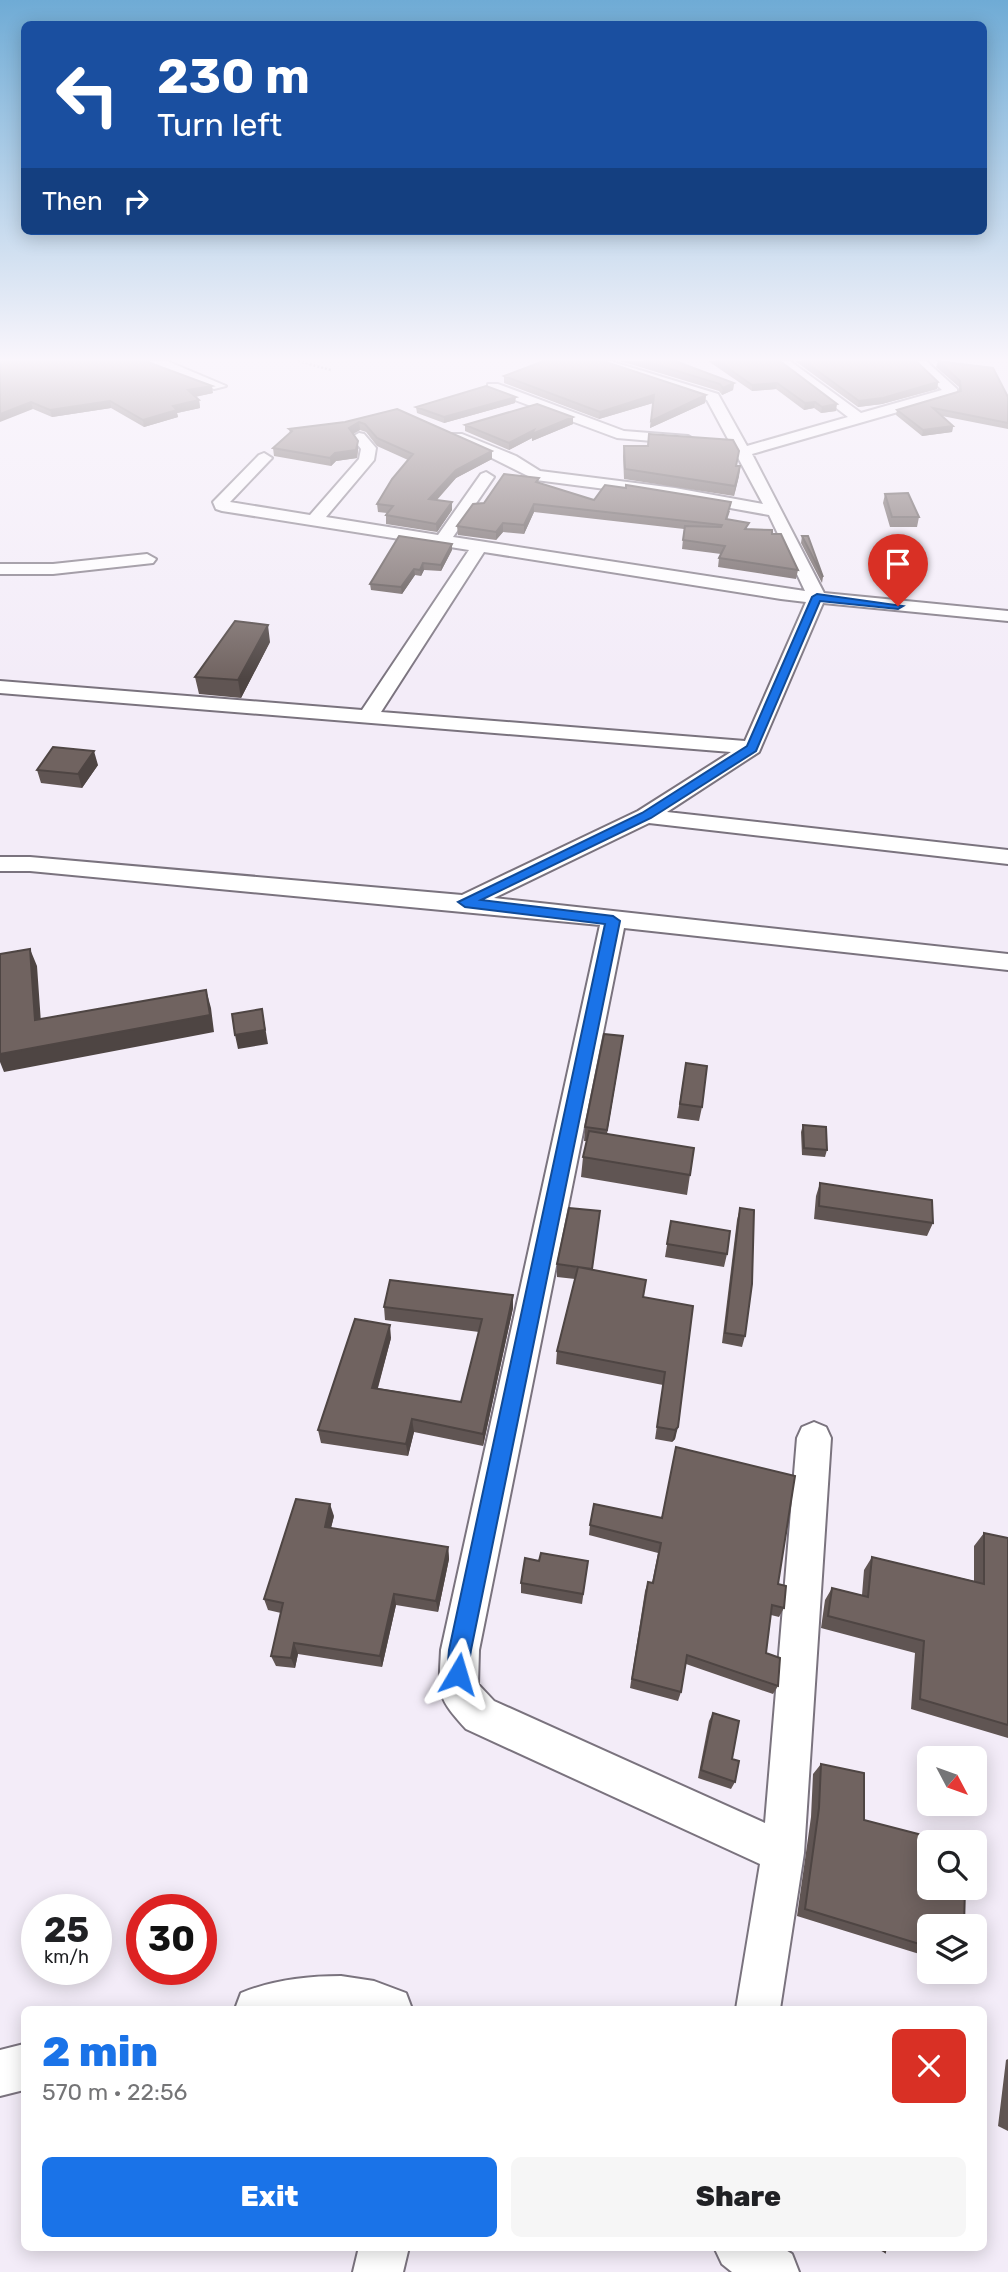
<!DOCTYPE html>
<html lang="en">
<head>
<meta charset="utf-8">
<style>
	body { margin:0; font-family:Rubik,sans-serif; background:#f6f6f6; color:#202124; height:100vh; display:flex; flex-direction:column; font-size:26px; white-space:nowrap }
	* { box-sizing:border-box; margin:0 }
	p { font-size:23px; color:#757577 }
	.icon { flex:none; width:38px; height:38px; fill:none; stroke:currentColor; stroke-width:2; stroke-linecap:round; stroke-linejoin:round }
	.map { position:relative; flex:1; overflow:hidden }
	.side { position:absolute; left:21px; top:2006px; width:966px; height:245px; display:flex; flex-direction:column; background:#fff; border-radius:10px; box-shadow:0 4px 18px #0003 }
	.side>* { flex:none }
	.guide { position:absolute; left:21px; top:21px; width:966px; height:214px; border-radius:10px; box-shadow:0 4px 18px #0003; background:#1a4fa0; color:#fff; overflow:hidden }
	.needle { width:46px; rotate:131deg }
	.controls { position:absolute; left:917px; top:1746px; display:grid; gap:14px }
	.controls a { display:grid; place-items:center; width:70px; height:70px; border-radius:10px; background:#fff; box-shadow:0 4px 18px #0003; font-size:35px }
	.speed { position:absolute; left:21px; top:1894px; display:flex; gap:14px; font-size:35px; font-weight:700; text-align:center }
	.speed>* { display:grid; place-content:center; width:91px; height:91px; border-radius:50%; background:#fff; box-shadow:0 4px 18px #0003; line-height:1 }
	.speed small { font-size:18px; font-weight:400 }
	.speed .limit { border:10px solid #d22; background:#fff; color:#111 }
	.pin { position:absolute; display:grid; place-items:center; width:60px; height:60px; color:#fff; margin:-72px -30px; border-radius:50% 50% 50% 0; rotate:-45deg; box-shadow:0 0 7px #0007 }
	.pin .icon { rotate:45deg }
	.me { position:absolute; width:77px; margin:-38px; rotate:7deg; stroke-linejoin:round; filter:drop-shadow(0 0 5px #0008) }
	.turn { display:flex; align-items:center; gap:24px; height:147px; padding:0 21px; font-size:32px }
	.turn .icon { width:91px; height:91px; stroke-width:2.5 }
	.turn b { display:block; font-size:49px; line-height:60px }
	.then { display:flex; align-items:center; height:66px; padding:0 21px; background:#0003; gap:14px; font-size:26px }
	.round { display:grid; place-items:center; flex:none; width:74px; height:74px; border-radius:10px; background:#f6f6f6 }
	.summary { display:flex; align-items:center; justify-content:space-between; height:119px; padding:0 21px }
	h1 { font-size:42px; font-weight:800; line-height:52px; color:#1a73e8 }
	.primary-button { display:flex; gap:14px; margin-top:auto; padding:14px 21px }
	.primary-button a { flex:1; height:80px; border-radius:10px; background:#1a73e8; color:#fff; font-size:28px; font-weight:800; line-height:80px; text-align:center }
	.primary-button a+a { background:#f6f6f6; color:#202124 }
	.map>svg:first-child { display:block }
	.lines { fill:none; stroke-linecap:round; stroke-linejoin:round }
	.street-casing { stroke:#7a737e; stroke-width:4 }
	.path { stroke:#858088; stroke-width:2.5; stroke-dasharray:2 2; stroke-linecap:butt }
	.street { fill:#fff; fill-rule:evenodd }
	.wall { fill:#605553 }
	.shaded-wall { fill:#4e4543 }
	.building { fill:#706360; stroke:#4e4543; stroke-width:2 }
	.route { fill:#1a73e8; stroke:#114b97; stroke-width:2 }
</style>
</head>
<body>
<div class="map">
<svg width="1008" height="2272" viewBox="0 0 1008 2272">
	<rect width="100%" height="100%" fill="#f3ecf8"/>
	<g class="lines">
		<!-- street casing -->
		<g class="street-casing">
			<path id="street" d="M148 361H167L226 386 214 389Z
				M589 361H610L718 394 747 446 848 417 775 361H790L861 413 942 390 912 361H926L957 389V395L752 454 824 593 1008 611V621L823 603 759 752 667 812 1008 850V864L649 823 494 898 1008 954V970L624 928 479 1650 478 1684 494 1701 765 1823 797 1438 802 1427 814 1422 826 1427 831 1438 804 1853 780 2009H736L760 1864 466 1729C436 1696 439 1694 441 1650L600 925 30 871H0V857H30L462 895 638 811 731 752 0 693V681L362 710 469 550 222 511 216 509 213 502 259 455 264 453 272 458 269 461 230 502 310 515 359 459 361 449 352 437 359 433 364 434 376 448 374 460 326 517 438 535 481 474 486 472 494 477 453 537 805 591 769 515 675 498 536 480 450 437 452 434H462L516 456 540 471 675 488 763 504 707 400ZM484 552 781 599 806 602 745 741 381 712Z
				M488 384H498L624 431 688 436 695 440 688 444 617 438 488 390Z
				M147 554 156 559 153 563 53 574H0V564H53Z
				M341 1976 374 1981 406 1993 412 2009H235L241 1993C273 1980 307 1976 341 1976Z
				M24 2044V2090L0 2096V2050Z
				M359 2247H409L403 2272H353Z
				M714 2247H781L792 2254 799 2272H732L722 2264Z"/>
		</g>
		<!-- path -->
		<path class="path" d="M298 361 331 370"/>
		<!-- street -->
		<use href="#street" class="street"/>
	</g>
	<!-- wall -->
	<path class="wall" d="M0 361 213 393 195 397 199 400 200 408 177 413 178 417 144 427 111 408 52 417 33 409Z
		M620 361H675L734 383 733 390 722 395 719 391Z
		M708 361H780L836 411 821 413 814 408 804 410 776 389 752 391Z
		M795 361H916L938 382 937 389 882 404 858 407Z
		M938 361 1008 397V429L942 416 953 426 952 432 922 436 896 415 897 410 959 391V387L936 367Z
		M504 376 706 395 705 403 650 428 653 403 599 419 504 383Z
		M515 403 444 423 417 413 416 407Z
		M397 409 492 451V459L456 478 437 500 452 510 437 532 386 524V515L387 513 378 512 377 504 408 460 377 446 366 432 360 430 353 434 358 450 357 458 336 461 331 466 274 456 273 448 290 433 289 429 345 422Z
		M573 424 532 441V438L509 450 465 431V425Z
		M624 446 740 466 739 476 734 496 624 479 623 456Z
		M539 478 538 483 594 500 730 511 727 520 748 529 772 534 798 570 796 579 718 567 719 558 721 554 682 549 684 529 534 512 524 534 503 532 496 540 458 535 457 526 484 503Z
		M885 494 919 517 917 527H890L883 503Z
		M802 536 823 577 822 583 801 543Z
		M452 550 441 571 424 570 421 576 415 575 402 594 371 590 370 584Z
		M270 642 241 698 199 694 195 677Z
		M98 765 82 788 41 783 37 770Z
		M623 1036 607 1134 690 1175 687 1195 581 1177 583 1157 587 1141H584L585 1127Z
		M686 1063 702 1107 699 1121 677 1118Z
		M803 1125 827 1150 825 1157 802 1155 801 1132Z
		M820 1183 933 1223 927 1236 814 1219 816 1196Z
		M740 1208 745 1336 742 1347 722 1343 737 1220Z
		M671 1221 727 1254 724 1267 665 1257Z
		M557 1264 593 1270 643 1297 693 1306 675 1439 672 1442 655 1439 663 1385 556 1364 557 1351 575 1279 557 1277Z
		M384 1307 513 1308 483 1446 414 1432 408 1456 321 1443 318 1430 391 1338 378 1388 461 1402 479 1332 385 1320Z
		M334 1516 331 1528 448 1547 449 1559 438 1612 396 1605 382 1667 298 1654 295 1668 276 1666 271 1656 281 1613 268 1610 264 1599Z
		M661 1518 778 1584 784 1608 779 1617 771 1615 766 1653 778 1686 773 1694 686 1664 681 1692 678 1701 630 1688 645 1591 648 1582 652 1583 658 1553 589 1535 590 1525Z
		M984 1533 1008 1538V1738L911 1709 915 1653 821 1628 825 1600 832 1588 862 1595 864 1570 872 1557 974 1581V1546Z
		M539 1561H588L582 1604 521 1593V1583Z
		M713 1713 732 1759 735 1782 731 1789 698 1778 709 1721Z
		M821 1764 864 1820 929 1927V1957L797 1916 811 1817 813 1774Z
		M1008 2059V2131L998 2126 1006 2060Z
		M872 2247H886L885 2252 877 2250Z"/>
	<!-- shaded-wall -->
	<path class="shaded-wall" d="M938 382 937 389 882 404 858 407 859 401Z
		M734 383 733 390 722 395 723 388Z
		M777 383 776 389 752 391V385Z
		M212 386 213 393 189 398 188 390Z
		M654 395 653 403 599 419 600 412Z
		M706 395 705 403 650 428 651 421Z
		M516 397 515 403 444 423V417Z
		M199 400 200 408 177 413 178 417 144 427 143 420 173 406Z
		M110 401 111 408 52 417 50 410Z
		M31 402 33 409 0 422V414Z
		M815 402 814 408 804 410 805 403Z
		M837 404 836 411 821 413 822 407Z
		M573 417V424L532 441V438L509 450V443L534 430Z
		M359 422 360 430 349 436V428Z
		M953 426 952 432 922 436 923 430Z
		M358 441V450L357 458 336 461 331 466 330 458 335 453Z
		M492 451V459L456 478 430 507 429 499 456 470Z
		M740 466 739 476 734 496 735 486Z
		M452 502V510L437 532 436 524Z
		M534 504V512L524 534V525Z
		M503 523V532L496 540V532Z
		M452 544V550L441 571V565Z
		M423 563 424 570 421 576 420 570Z
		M414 569 415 575 402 594 401 587Z
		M268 625 270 642 241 698 238 680Z
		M94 751 98 765 82 788 78 774Z
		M30 949 37 966 42 1037 35 1020Z
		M206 990 211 1008 214 1032 4 1072 0 1062V1054Z
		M262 1009 268 1044 238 1049 235 1035Z
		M623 1036 621 1050 605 1144 607 1130Z
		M513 1295V1308L483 1446V1434Z
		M390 1325 391 1338 374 1401 372 1388Z
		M412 1419 414 1432 408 1456 406 1444Z
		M678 1427 675 1439 672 1442 675 1430Z
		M330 1504 334 1516 328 1539 325 1527Z
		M448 1547 449 1559 438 1612 436 1601Z
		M394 1594 396 1605 382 1667 380 1656Z
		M294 1643 298 1654 295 1668 291 1658Z"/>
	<!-- building -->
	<path class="building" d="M0 361H145L212 386 188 390 199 400 173 406 177 410 143 420 110 401 50 410 31 402 0 414Z
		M544 361H603L706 395 651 421 654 395 600 412 504 376Z
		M644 361H675L734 383 723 388 720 384Z
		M718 361H780L837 404 822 407 815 402 805 403 777 383 752 385Z
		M804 361H916L938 382 883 398 859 401Z
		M938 361 993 368 1008 397V423L933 408 953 426 923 430 897 410 961 391 960 381Z
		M486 386 516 397 444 417 416 407Z
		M537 404 573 417 532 434 534 430 509 443 465 425Z
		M397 409 492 451 456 470 429 499 452 502 436 524 386 515 393 506 377 504 392 479 413 454 377 438 365 424 359 422 349 428 358 441 356 450 335 453 330 458 273 448 292 431 289 429 345 422Z
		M649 434 733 440 739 451 736 466H740L735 486 625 469 624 446H648Z
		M504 474 539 478 536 482 594 500 605 485 626 488V485L731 502 726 519 749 523 745 529 772 530V534H781L798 570 719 558 725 546 683 540 685 526 721 527 722 525 534 504 524 525 503 523 496 532 457 526 473 504 484 503Z
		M908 493 919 517H892L885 494Z
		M399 536 452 544 441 565 423 563 420 570 414 569 401 587 370 584Z
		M802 536H808L823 577Z
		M235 621 268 625 238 680 195 677Z
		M53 747 94 751 78 774 37 770Z
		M30 949 35 1020 206 990 210 1015 0 1054V954Z
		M262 1009 265 1030 235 1035 232 1014Z
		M604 1034 623 1036 607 1130 585 1127Z
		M686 1063 707 1066 702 1107 680 1104Z
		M803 1125 826 1127 827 1150 804 1148Z
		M589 1131 694 1148 690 1175 583 1157Z
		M820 1183 932 1200 933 1223 819 1206Z
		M569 1208 600 1211 592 1269 557 1264Z
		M740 1208 754 1210 752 1284 745 1336 725 1333Z
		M671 1221 730 1231 727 1254 667 1244Z
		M578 1267 646 1280 643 1297 693 1306 678 1427 675 1430 657 1427 665 1372 557 1351Z
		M390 1280 513 1295 483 1434 412 1419 406 1444 318 1430 355 1319 390 1325 372 1388 461 1402 482 1319 384 1307Z
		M676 1447 795 1476 778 1584 786 1586 784 1608 772 1605 766 1653 780 1658 778 1686 687 1655 681 1692 632 1679 648 1582 653 1583 661 1543 590 1525 594 1504 662 1518Z
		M296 1499 330 1504 325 1527 448 1547 436 1601 394 1594 380 1656 294 1643 291 1658 271 1656 283 1603 264 1599Z
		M984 1533 1008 1538V1725L920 1699 924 1641 828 1616 832 1588 868 1597 872 1557 984 1584Z
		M541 1553 588 1561 583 1594 521 1583 525 1558 539 1561Z
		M713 1713 739 1721 732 1759 739 1761 735 1782 701 1770Z
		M821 1764 864 1773V1820L953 1843H929V1888H965L964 1927H929V1947L805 1909 819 1808Z
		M878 2247H886L885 2252Z"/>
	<!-- sky -->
	<linearGradient id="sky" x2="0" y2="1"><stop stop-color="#6fabd5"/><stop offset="0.53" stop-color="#faf6fc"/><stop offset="1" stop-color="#faf6fc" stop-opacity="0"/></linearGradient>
	<rect width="1008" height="679" fill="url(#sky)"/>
	<!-- route -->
	<path class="route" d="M817 594 903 606 898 609 820 601 756 751 651 818 481 900 613 916 620 921 471 1650 466 1681 458 1684 450 1681 447 1674 449 1650 605 924 465 907 458 902 642 813 747 746 812 597Z"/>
</svg>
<div class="controls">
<a><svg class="needle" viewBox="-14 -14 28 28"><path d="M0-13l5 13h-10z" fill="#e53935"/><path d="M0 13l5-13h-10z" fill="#757577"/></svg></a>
<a><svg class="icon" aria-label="search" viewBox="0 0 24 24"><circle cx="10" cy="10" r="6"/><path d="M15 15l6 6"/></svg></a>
<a><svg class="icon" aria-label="layers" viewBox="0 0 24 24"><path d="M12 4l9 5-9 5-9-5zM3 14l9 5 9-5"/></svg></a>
</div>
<div class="speed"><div>25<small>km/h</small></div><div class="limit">30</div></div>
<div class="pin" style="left:898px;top:606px;background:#d93025"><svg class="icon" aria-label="arrive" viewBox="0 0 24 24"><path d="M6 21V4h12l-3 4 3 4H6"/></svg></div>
<svg class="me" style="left:458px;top:1674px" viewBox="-20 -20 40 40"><path d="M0-17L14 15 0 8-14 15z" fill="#1a73e8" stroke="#fff" stroke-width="4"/></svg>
<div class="guide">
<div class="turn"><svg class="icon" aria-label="left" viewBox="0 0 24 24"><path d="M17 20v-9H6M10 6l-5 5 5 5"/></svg><div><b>230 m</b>Turn left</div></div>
<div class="then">Then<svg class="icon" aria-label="right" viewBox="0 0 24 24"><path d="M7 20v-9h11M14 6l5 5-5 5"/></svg></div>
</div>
<section class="side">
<div class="summary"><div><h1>2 min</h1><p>570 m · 22:56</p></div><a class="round" style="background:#d93025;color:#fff"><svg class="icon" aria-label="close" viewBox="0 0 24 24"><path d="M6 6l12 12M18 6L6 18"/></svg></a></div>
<div class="primary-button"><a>Exit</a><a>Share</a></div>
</section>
</div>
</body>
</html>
